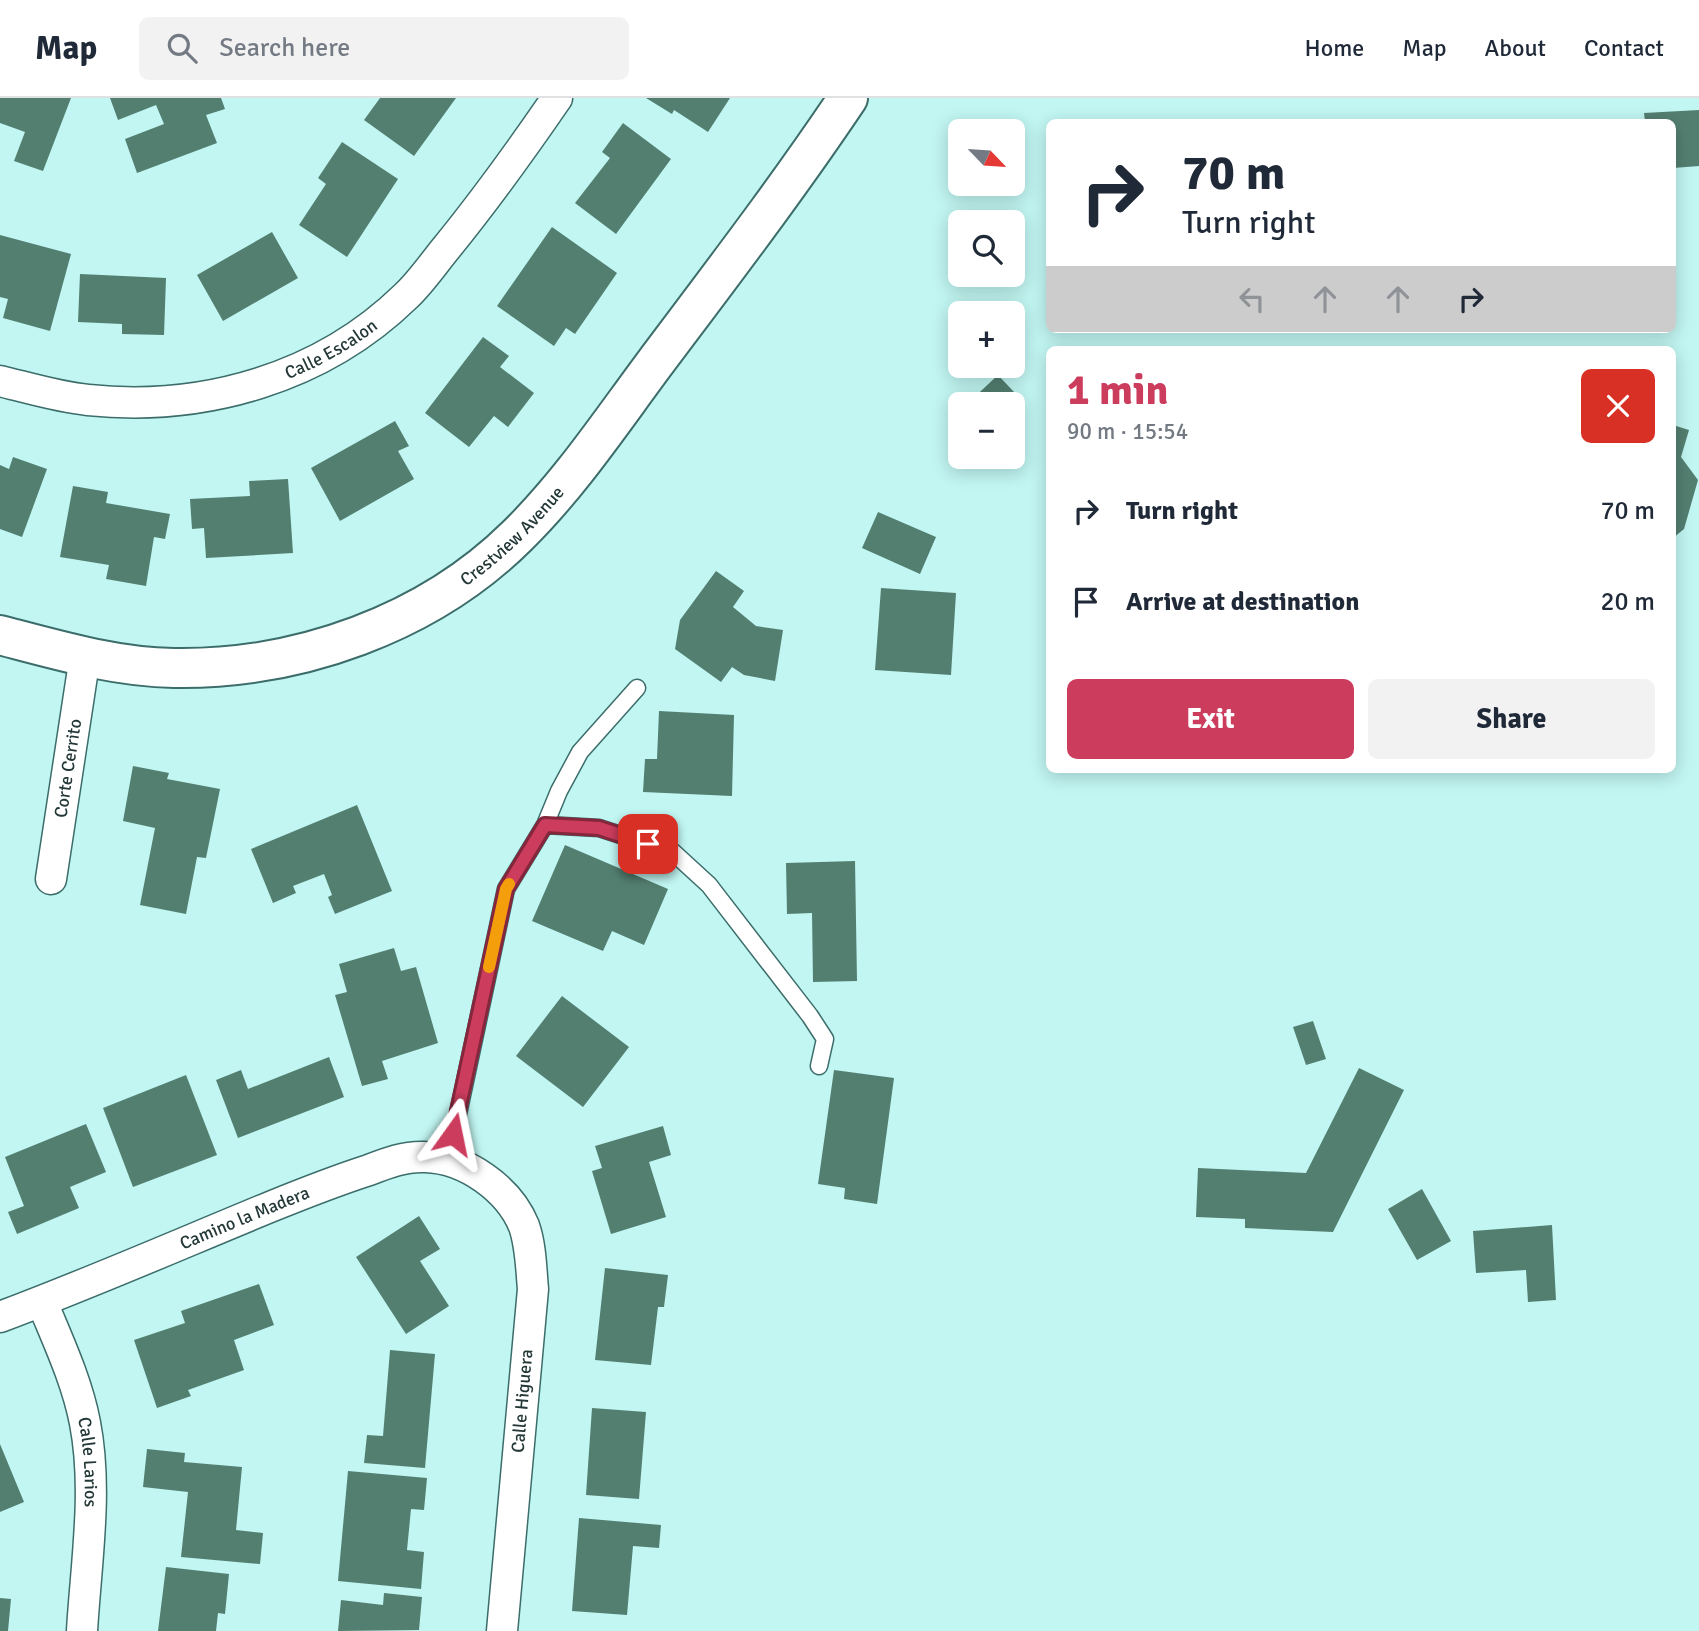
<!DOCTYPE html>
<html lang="en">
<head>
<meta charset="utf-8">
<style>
	body { margin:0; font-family:Signika,sans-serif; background:#f2f2f3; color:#1f2937; height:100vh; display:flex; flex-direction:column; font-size:26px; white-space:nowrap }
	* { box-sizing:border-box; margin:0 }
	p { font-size:23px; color:#747a83 }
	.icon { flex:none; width:38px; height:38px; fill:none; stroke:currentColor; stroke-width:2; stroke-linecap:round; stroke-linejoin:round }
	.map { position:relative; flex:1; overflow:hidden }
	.side { position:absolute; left:1046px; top:248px; width:630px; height:427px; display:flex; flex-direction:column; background:#fff; border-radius:10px; box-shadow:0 4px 18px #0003 }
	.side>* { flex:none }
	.top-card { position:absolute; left:1046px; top:21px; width:630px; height:214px; border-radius:10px; box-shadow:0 4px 18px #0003; background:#fff; color:#1f2937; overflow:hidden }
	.needle { width:46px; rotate:115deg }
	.fabs { position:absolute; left:948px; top:21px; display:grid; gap:14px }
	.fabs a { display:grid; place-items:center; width:77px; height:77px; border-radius:10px; background:#fff; box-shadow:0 4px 18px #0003; font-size:35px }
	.pin { position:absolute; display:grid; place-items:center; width:60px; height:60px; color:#fff; margin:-30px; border-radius:14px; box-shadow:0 4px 10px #0006 }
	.me { position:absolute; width:77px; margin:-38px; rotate:12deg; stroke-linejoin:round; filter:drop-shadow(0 0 5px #0008) }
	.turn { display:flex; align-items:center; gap:24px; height:147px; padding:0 21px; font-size:32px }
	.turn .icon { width:91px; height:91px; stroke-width:2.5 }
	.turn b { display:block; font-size:49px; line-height:60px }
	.lanes { display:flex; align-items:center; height:66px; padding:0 21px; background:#0003; justify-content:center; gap:35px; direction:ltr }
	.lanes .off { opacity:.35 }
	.round { display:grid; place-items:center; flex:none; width:74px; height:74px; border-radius:10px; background:#f2f2f3 }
	.head { display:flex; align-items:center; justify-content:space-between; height:119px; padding:0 21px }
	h1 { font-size:42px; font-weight:700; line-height:52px; color:#cb3c5d }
	.primary-button { display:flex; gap:14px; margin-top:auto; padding:14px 21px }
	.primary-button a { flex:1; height:80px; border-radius:10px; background:#cb3c5d; color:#fff; font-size:28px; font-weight:700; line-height:80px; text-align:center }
	.primary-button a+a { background:#f2f2f3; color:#1f2937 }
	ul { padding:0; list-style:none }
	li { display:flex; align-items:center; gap:21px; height:91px; padding:0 21px }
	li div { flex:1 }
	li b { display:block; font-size:26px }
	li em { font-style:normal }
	header { display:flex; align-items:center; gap:42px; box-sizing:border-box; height:98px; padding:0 35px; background:#fff; border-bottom:2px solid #e0e1e3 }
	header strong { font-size:33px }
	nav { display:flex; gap:38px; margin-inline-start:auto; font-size:24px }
	.search { width:490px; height:63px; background:#f2f2f3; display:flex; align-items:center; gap:18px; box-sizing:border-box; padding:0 24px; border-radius:10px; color:#747a83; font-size:26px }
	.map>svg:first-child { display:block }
	.building { fill:#537f71 }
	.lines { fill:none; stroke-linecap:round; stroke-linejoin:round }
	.service-casing { stroke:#3c6d6b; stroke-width:19 }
	.minor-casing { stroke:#3c6d6b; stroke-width:33 }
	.tertiary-casing { stroke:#3c6d6b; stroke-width:42 }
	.service { stroke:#fff; stroke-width:16 }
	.minor { stroke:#fff; stroke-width:30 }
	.tertiary { stroke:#fff; stroke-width:38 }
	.route-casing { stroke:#84273c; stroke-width:18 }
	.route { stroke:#cb3c5d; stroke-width:12 }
	.slow { stroke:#f59e0b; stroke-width:12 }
	.labels { text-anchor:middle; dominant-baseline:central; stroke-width:7; stroke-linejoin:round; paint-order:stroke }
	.street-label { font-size:18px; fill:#233837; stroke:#fff }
</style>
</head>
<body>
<header>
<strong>Map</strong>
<div class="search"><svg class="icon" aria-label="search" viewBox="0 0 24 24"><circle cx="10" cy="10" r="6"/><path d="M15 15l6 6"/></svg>Search here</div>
<nav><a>Home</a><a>Map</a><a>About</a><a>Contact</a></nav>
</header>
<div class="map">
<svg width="1699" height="1533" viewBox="0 0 1699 1533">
	<rect width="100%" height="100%" fill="#c1f6f2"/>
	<!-- building -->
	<path class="building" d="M0 0H71L43 73 14 63 25 34 0 25Z
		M110 0H221L225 11 206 17 217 45 137 75 125 41 164 26 156 7 118 22Z
		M380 0H456L414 58 364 22Z
		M646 0H730L708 34 674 12 672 16Z
		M1699 12V68L1673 70V24H1645L1644 15Z
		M623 25 671 61 616 136 575 105 610 60 602 54Z
		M342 44 398 81 347 159 299 127 326 86 318 80Z
		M552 129 617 175 575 236 566 230 554 248 497 208Z
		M272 134 298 180 223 223 197 177Z
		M0 137 71 156 50 233 3 220 8 201 0 199Z
		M80 176 166 180 164 237 122 236V226L78 224Z
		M483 239 509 258 500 269 534 295 508 329 494 318 469 349 425 315Z
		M998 277 1014 294 1002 306H967Z
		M395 323 409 348 398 353 414 381 340 423 311 370Z
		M1673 327 1689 332 1681 359 1698 382 1684 431 1673 440Z
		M13 359 47 371 22 439 0 431V367L9 371Z
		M288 381 293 455 206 460 204 430 192 431 190 401 250 398 249 383Z
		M73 388 108 394 106 405 170 416 165 441 154 439 146 488 106 481 109 467 60 459Z
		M878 414 936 439 920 476 862 450Z
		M716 473 744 493 733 509 756 528 783 532 775 583 744 577 732 569 721 584 675 551 680 522Z
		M881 490 956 495 951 577 875 572Z
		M659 613 734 617 732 698 643 694 645 661H657Z
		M133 668 169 675 167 681 220 691 206 760 197 759 186 816 140 807 155 730 123 723Z
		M357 707 392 793 335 816 328 799 332 797 324 776 293 788 296 795 273 805 251 751Z
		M565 747 668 791 644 847 612 833 603 853 532 823Z
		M855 763 857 883 813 884 812 815 787 816 786 765Z
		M394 850 401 873 416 869 438 945 382 963 388 981 362 988 335 897 347 894 339 866Z
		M562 898 629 949 583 1009 516 958Z
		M1313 923 1326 961 1306 967 1293 929Z
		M329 959 344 999 238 1040 216 982 241 972 248 991Z
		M1359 970 1404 992 1333 1134 1245 1130V1121L1196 1119 1198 1070 1306 1075Z
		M834 972 894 980 877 1106 844 1101 845 1090 818 1086Z
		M186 977 217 1057 133 1089 103 1010Z
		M86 1026 106 1074 70 1089 79 1110 17 1136 8 1114 24 1108 5 1059Z
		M663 1028 671 1057 649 1064 666 1119 611 1136 592 1073 602 1070 595 1048Z
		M1422 1091 1451 1143 1417 1162 1388 1111Z
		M419 1118 440 1151 420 1163 449 1208 406 1236 356 1159Z
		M1552 1127 1556 1202 1528 1204 1526 1172 1476 1175 1473 1133Z
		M605 1170 668 1177 664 1209H658L651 1267 595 1262Z
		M259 1186 274 1227 234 1242 244 1272 188 1292 191 1298 157 1310 134 1242 185 1225 181 1213Z
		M390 1252 435 1256 425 1370 364 1365 367 1337 383 1338Z
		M592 1310 646 1314 639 1401 586 1397Z
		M0 1346 24 1404 0 1414Z
		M147 1351 185 1355 184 1364 242 1369 236 1432 263 1435 260 1466 181 1459 188 1394 143 1389Z
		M348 1373 427 1380 424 1412 411 1411 407 1452 424 1454 421 1491 338 1483Z
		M579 1420 661 1427 659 1450 633 1448 627 1517 572 1513Z
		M166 1469 229 1476 225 1516 218 1515 216 1533H158Z
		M384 1495 422 1499 419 1532 338 1533 341 1502 383 1507Z
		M0 1500 11 1501 8 1533H0Z"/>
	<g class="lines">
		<!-- service casing -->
		<g class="service-casing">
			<path id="service" d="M545 727 559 693 580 654 637 590
				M448 1063 506 791 545 727 599 730 673 754 709 787 810 918 825 941 819 968"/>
		</g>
		<!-- minor casing -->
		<g class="minor-casing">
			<g id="minor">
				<path id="s1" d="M0 283C29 290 58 299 88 302 204 314 322 280 406 198 421 184 433 166 447 149 486 101 522 51 557 0"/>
				<path id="s2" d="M51 781 85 558"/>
				<path id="s3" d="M42 1204C58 1243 77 1283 85 1325 98 1392 86 1465 82 1533"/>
				<path id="s4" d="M0 1219C91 1185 180 1146 270 1109 302 1096 335 1083 369 1072 387 1065 405 1058 425 1059 466 1060 509 1091 524 1128 531 1148 531 1170 533 1191L502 1533"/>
			</g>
		</g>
		<!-- tertiary casing -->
		<g class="tertiary-casing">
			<g id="tertiary">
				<path id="s5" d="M0 537C57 552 115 569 174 570 298 572 428 526 517 438 570 386 611 324 655 265 721 177 787 91 848 0"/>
			</g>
		</g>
		<!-- service -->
		<use href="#service" class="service"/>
		<!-- minor -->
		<use href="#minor" class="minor"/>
		<!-- tertiary -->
		<use href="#tertiary" class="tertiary"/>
	</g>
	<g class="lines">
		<!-- route casing -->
		<g class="route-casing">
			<path id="route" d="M453 1036 506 791 545 727 599 730 648 746"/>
		</g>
		<!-- route -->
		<use href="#route" class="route"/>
		<!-- slow -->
		<path class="slow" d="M489 869 506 791 509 786"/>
	</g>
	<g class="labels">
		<!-- street labels -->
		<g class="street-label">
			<text stroke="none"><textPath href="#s1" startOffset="343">Calle Escalon</textPath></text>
			<text stroke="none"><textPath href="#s5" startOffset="551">Crestview Avenue</textPath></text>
			<text stroke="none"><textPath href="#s2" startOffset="112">Corte Cerrito</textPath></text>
			<text stroke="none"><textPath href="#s4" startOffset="264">Camino la Madera</textPath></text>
			<text transform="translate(522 1303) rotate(-85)">Calle Higuera</text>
			<text stroke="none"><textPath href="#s3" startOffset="168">Calle Larios</textPath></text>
		</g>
	</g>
</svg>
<div class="fabs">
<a><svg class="needle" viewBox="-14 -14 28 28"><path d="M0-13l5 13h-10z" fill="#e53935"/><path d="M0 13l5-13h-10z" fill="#747a83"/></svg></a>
<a><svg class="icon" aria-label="search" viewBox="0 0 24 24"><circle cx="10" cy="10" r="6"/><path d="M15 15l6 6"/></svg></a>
<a>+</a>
<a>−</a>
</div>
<div class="pin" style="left:648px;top:746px;background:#d93025"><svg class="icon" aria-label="arrive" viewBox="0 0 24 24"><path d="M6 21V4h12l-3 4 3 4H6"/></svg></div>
<svg class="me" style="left:453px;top:1036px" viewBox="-20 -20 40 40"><path d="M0-17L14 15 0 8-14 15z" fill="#cb3c5d" stroke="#fff" stroke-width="4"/></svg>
<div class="top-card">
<div class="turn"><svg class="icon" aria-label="right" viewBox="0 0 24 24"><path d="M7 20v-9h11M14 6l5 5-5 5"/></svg><div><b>70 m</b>Turn right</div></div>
<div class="lanes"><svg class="icon off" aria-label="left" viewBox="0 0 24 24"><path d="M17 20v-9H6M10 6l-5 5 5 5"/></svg><svg class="icon off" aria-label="ahead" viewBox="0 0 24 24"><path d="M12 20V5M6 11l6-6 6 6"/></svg><svg class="icon off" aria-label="ahead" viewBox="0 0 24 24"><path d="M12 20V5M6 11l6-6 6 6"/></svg><svg class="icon" aria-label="right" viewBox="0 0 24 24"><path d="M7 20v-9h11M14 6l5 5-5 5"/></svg></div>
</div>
<section class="side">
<div class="head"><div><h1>1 min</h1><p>90 m · 15:54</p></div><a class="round" style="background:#d93025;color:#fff"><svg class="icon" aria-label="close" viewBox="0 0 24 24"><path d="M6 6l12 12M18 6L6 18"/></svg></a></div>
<ul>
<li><svg class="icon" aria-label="right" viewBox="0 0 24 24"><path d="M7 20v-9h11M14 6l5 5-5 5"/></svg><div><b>Turn right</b></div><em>70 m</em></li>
<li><svg class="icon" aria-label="arrive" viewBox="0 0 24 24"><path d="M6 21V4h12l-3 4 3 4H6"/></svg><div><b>Arrive at destination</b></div><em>20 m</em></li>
</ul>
<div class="primary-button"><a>Exit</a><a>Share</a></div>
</section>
</div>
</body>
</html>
